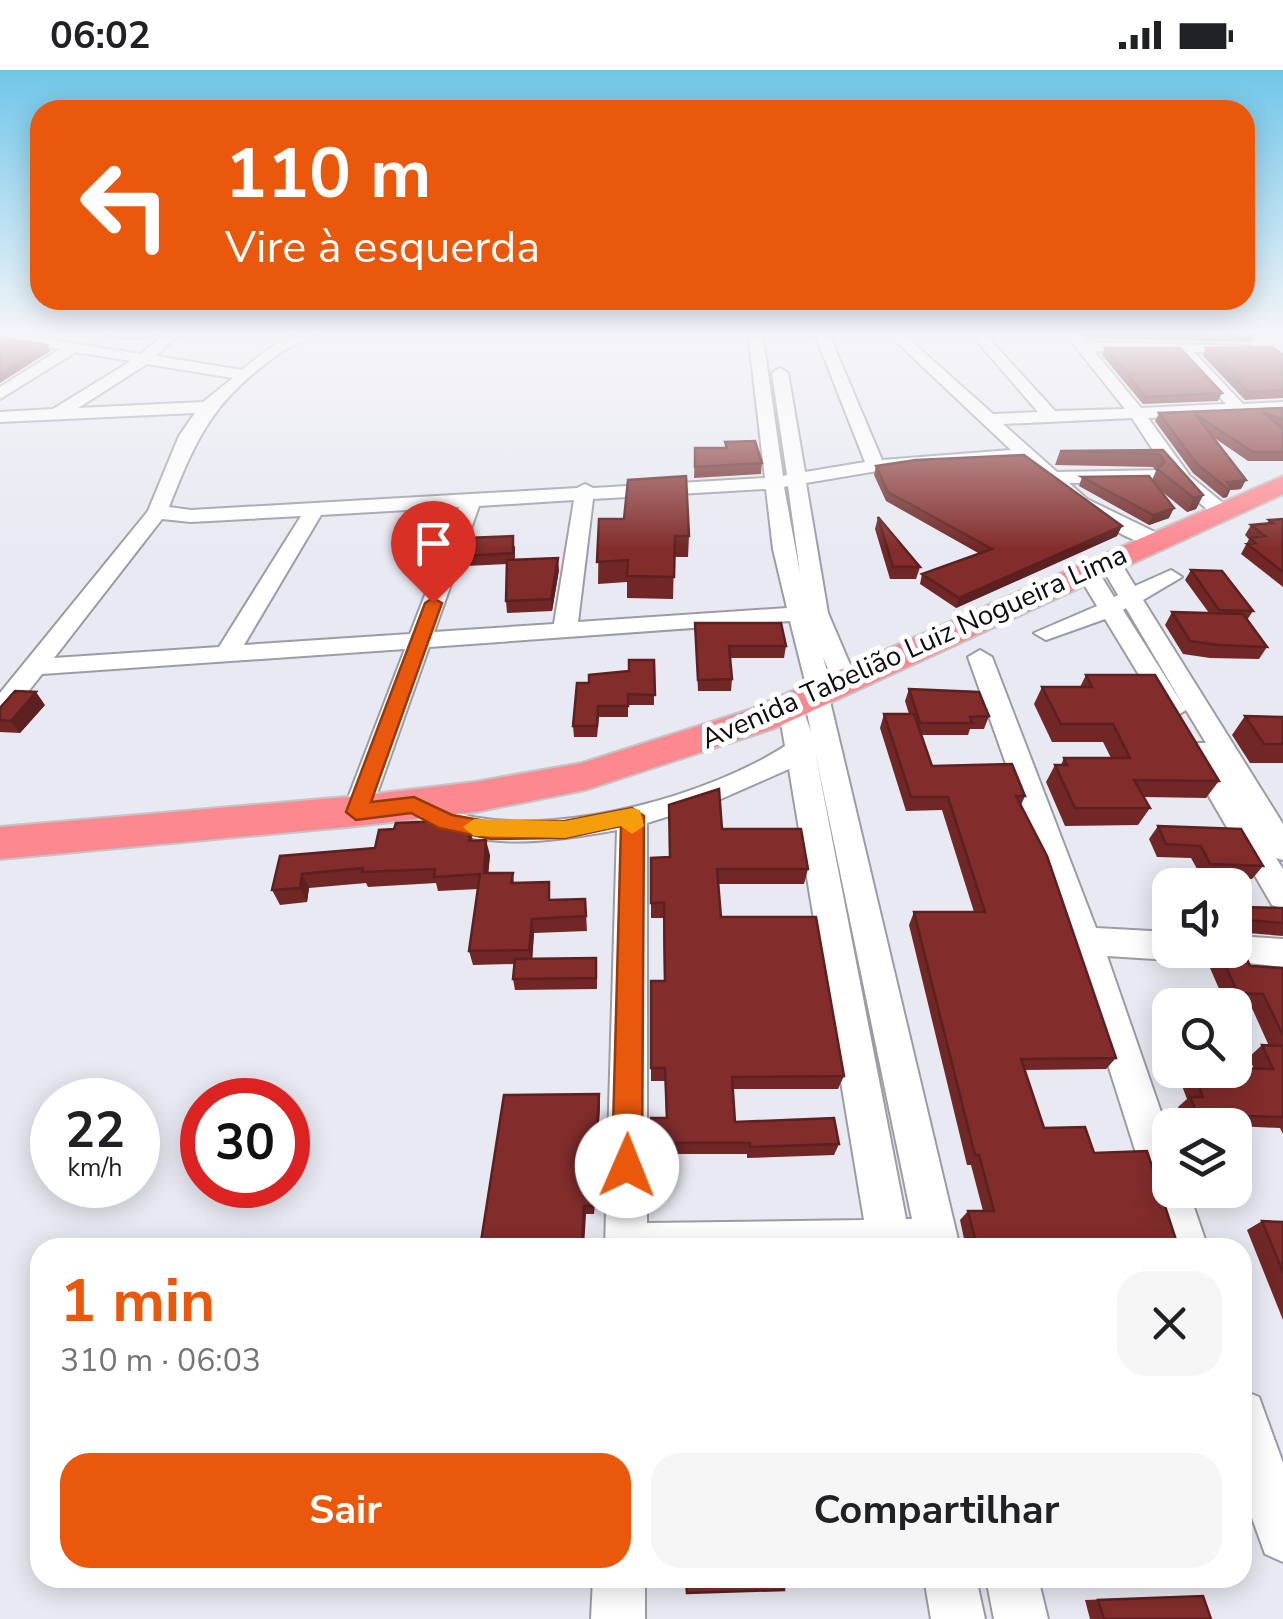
<!DOCTYPE html>
<html lang="pt">
<head>
<meta charset="utf-8">
<style>
	body { margin:0; font-family:"Nunito Sans",sans-serif; background:#f6f6f6; color:#202124; height:100vh; display:flex; flex-direction:column; font-size:38px; white-space:nowrap }
	* { box-sizing:border-box; margin:0 }
	p { font-size:32px; color:#757577 }
	.icon { flex:none; width:55px; height:55px; fill:none; stroke:currentColor; stroke-width:2; stroke-linecap:round; stroke-linejoin:round }
	.map { position:relative; flex:1; overflow:hidden }
	.sheet { position:absolute; left:30px; top:1168px; width:1222px; height:350px; display:flex; flex-direction:column; background:#fff; border-radius:30px; box-shadow:0 5px 25px #0003 }
	.sheet>* { flex:none }
	.banner { position:absolute; left:30px; top:30px; width:1225px; height:210px; border-radius:30px; box-shadow:0 5px 25px #0003; background:#ea580c; color:#fff; overflow:hidden }
	.controls { position:absolute; left:1152px; top:798px; display:grid; gap:20px }
	.controls a { display:grid; place-items:center; width:100px; height:100px; border-radius:20px; background:#fff; box-shadow:0 5px 25px #0003; font-size:50px }
	.speed { position:absolute; left:30px; top:1008px; display:flex; gap:20px; font-size:50px; font-weight:700; text-align:center }
	.speed>* { display:grid; place-content:center; width:130px; height:130px; border-radius:50%; background:#fff; box-shadow:0 5px 25px #0003; line-height:1 }
	.speed small { font-size:25px; font-weight:400 }
	.speed .limit { border:15px solid #d22; background:#fff; color:#111 }
	.pin { position:absolute; display:grid; place-items:center; width:85px; height:85px; color:#fff; margin:-102px -42px; border-radius:50% 50% 50% 0; rotate:-45deg; box-shadow:0 0 10px #0007 }
	.pin .icon { rotate:45deg }
	.me { position:absolute; width:110px; margin:-55px; rotate:1deg; stroke-linejoin:round; filter:drop-shadow(0 0 8px #0008) }
	.turn { display:flex; align-items:center; gap:35px; height:210px; padding:0 30px; font-size:45px }
	.turn .icon { width:130px; height:130px; stroke-width:2.5 }
	.turn b { display:block; font-size:70px; line-height:85px }
	.round { display:grid; place-items:center; flex:none; width:105px; height:105px; border-radius:30px; background:#f6f6f6 }
	.headline { display:flex; align-items:center; justify-content:space-between; height:170px; padding:0 30px }
	h1 { font-size:60px; font-weight:700; line-height:75px; color:#ea580c }
	.button { display:flex; gap:20px; margin-top:auto; padding:20px 30px }
	.button a { flex:1; height:115px; border-radius:30px; background:#ea580c; color:#fff; font-size:40px; font-weight:700; line-height:115px; text-align:center }
	.button a+a { background:#f6f6f6; color:#202124 }
	.status { display:flex; justify-content:space-between; align-items:center; height:70px; padding:0 50px; background:#fff; direction:ltr }
	.status svg { height:28px; fill:currentColor }
	.map>svg:first-child { display:block }
	.lines { fill:none; stroke-linecap:round; stroke-linejoin:round }
	.minor-casing { stroke:#9c9ca5; stroke-width:4 }
	.highway-casing { stroke:#c5c5c6; stroke-width:4 }
	.minor { fill:#fff; fill-rule:evenodd }
	.highway { fill:#fc8890; fill-rule:evenodd }
	.wall { fill:#702726 }
	.shaded-wall { fill:#5b201f }
	.building { fill:#822d2c; stroke:#5b201f; stroke-width:2.5 }
	.route { fill:#ea580c; stroke:#983908; stroke-width:2.5 }
	.slow { fill:#f59e0b }
	.labels { text-anchor:middle; dominant-baseline:central; stroke-width:10; stroke-linejoin:round; paint-order:stroke }
	.street-label { font-size:28px; fill:#0e0e11; stroke:#fff }
</style>
</head>
<body>
<div class="status"><b>06:02</b><svg viewBox="0 0 49 12"><path d="M0 12V9h3v3zM5 12V6h3v6zM10 12V3h3v9zM15 12V0h3v12zM26 1h20v11H26zM47 4h2v5h-2z"/></svg></div>
<div class="map">
<svg width="1283" height="1549" viewBox="0 0 1283 1549">
	<rect width="100%" height="100%" fill="#e8e9f2"/>
	<g class="lines">
		<!-- minor casing -->
		<g class="minor-casing">
			<path id="minor" d="M0 262 141 284 167 262H182L156 286 242 300C266 281 285 262 317 262 308 270 294 274 283 281 215 328 198 363 169 437L191 440 577 418 585 414 593 418 765 408 748 262H762L783 406 787 405 772 303 780 298 788 303 805 402 865 392 814 262H828L882 390 1011 380 886 262H901L993 344 1038 342 969 262H983L1055 341 1125 339 1064 262H1078L1086 272 1250 276 1252 279 1245 283 1194 282 1243 334 1283 332V342L1148 348 1190 406 1229 438V446H1215L1174 411 1069 413 1087 429 1165 467V475C1128 483 1049 414 1022 390L913 395 806 413 828 543 857 611 854 617H836L823 587 833 622 829 627 960 1178H605L617 760C555 771 492 781 432 756 420 751 406 746 400 735L414 725C436 731 456 745 479 748 570 763 709 725 785 676L778 636 782 630H800L811 662 803 624 807 619 790 551 429 577 371 741 367 748H347L343 741 405 579 42 604 9 646 0 648V623L148 441 179 366 195 343 0 352V342L53 339 131 291 76 282 0 329V317L60 279 0 269ZM1094 281 1178 282 1226 334 1141 338ZM147 294 233 308 203 332 78 338ZM1132 348 1166 400 1057 402 1003 354ZM788 416 800 503 784 417ZM766 419 773 479 787 538 578 552 593 429ZM574 430 554 554 434 562 479 436ZM459 437 410 564 244 575 321 445ZM301 446 219 577 54 588 162 449 191 452ZM815 681 912 1149H906ZM789 699 864 1150 647 1153V753L714 732Z
				M101 262H161C148 270 114 270 101 262Z
				M1110 487 1118 488 1135 516 1171 500 1182 507 1143 530 1283 754V790L1276 788 1283 799V839L1272 835 1182 680 1186 673H1206L1186 640 1173 648 1164 646 1105 549 1046 570 1034 563 1097 536 1077 503 1080 498H1096L1114 527 1118 525 1099 493ZM1126 538 1185 638 1123 540Z
				M980 580 992 587 1096 858 1170 862V880H1185L1170 890 1107 886 1170 1068V1120H1188L1208 1178H1166L1069 871 968 587Z
				M1235 866 1283 869V897L1223 890 1218 880H1235Z
				M1242 1320 1259 1327 1283 1393V1492L1265 1484 1242 1420Z
				M593 1508H645V1549H591Z
				M924 1508H976L985 1549H931Z
				M986 1508H1038L1048 1549H994Z"/>
		</g>
		<!-- highway casing -->
		<g class="highway-casing">
			<path id="highway" d="M1283 406V424L775 658 585 720 475 742 357 756 0 789V757L357 726 475 712 582 693 749 640Z"/>
		</g>
		<!-- minor -->
		<use href="#minor" class="minor"/>
		<!-- highway -->
		<use href="#highway" class="highway"/>
	</g>
	<!-- wall -->
	<path class="wall" d="M1082 262H1248L1254 266 1251 272 1088 268Z
		M1105 278 1222 323 1218 331 1143 334 1102 285Z
		M1206 278 1283 285V328L1245 330 1203 286Z
		M1283 337V391H1248L1213 367 1241 419 1230 420 1227 427 1223 428 1193 403 1155 351 1159 343Z
		M725 372 762 393 761 404 694 408 695 378H725Z
		M1163 380 1203 425 1196 439 1187 442 1160 420 1169 448 1149 455 1079 416 1082 407 1152 410 1156 401 1153 397 1055 395 1060 381Z
		M876 396 1117 466 956 538 920 514 922 504 980 484 886 431 874 405Z
		M878 447 920 497 916 509H890L875 459Z
		M599 449 689 466 688 487H674L673 529 627 528V512L598 514Z
		M1283 449V517L1241 484 1249 469 1245 465 1251 455 1267 454 1269 450Z
		M515 476V490L559 500 552 541 507 543 506 531 507 494 466 496 464 486Z
		M1191 500 1253 541 1247 550 1267 577 1259 589 1210 588 1183 584 1165 555 1172 542 1209 543 1185 510Z
		M695 553 786 576 784 588H730L732 609 731 621H698Z
		M654 590V635H628V647H599L597 667H574L573 656 589 613 629 601Z
		M1086 605 1219 711 1206 728 1144 727 1150 738 1138 755 1065 756 1046 712 1055 695H1061L1064 688H1111L1103 672H1052L1034 634 1042 617H1080Z
		M909 619 989 646 984 659H970L968 665H922L932 696 1025 726 1021 735 1116 988 1106 999 1025 1000 1044 1058 1094 1083 1176 1170 1187 1178H966L960 1150 968 1141H983L971 1095H967L909 855 914 842H974L942 740 906 741 880 658 884 644H909L905 631Z
		M45 635 20 663 0 662V650Z
		M1245 646 1283 647V693H1250L1232 665Z
		M669 735 808 799 804 814H718L721 847 844 1006 838 1019H733L735 1052 839 1074 834 1085 747 1088V1084H651V1048H666L665 1011H651V911H664L663 848H651V788L669 787Z
		M1158 756 1263 796 1252 809 1201 806 1191 788 1157 787 1149 769Z
		M470 757 473 771 490 785 488 803H513L514 813 551 830 586 843 587 861 534 863 532 888 597 899V919L515 920 513 909 515 894 473 895 469 881 478 819 438 821 436 813 368 817 366 813 309 818 307 832 280 835 272 820 280 786 375 778Z
		M1235 822 1243 837 1283 838V866L1235 862Z
		M1221 886 1250 896 1283 898V1064L1280 1058 1235 1056V1055H1185L1178 1037 1187 1029 1179 1008 1187 1000 1254 999 1249 987 1262 975 1269 976 1251 936 1226 935 1210 898Z
		M600 1034 594 1144H586L480 1178Z
		M1262 1151 1283 1152V1250L1247 1160Z
		M1186 1526H1203L1211 1549H1090L1085 1530Z"/>
	<!-- shaded-wall -->
	<path class="shaded-wall" d="M47 275 50 281 0 313V304Z
		M1246 410 1241 419 1230 420 1227 427 1223 428 1228 419 1227 412Z
		M1203 425 1196 439 1187 442 1194 428Z
		M1174 438 1169 448 1149 455 1153 445Z
		M1122 456 1117 466 956 538 959 528Z
		M558 488 559 500 552 541 551 529Z
		M36 622 45 635 20 663 11 651Z
		M486 770 490 785 487 818 484 803Z
		M302 804 309 818 307 832 300 818Z
		M532 849 534 863 532 894 529 880Z
		M599 1024 600 1034 594 1144 593 1136Z
		M584 1136 586 1144 584 1178H582Z"/>
	<!-- building -->
	<path class="building" d="M1090 262H1248L1254 266Z
		M0 267 47 275 0 304Z
		M1272 277 1283 285V320L1249 322 1206 278Z
		M1105 278H1180L1222 323 1146 327Z
		M1283 338V350L1263 342 1283 359V382H1253L1195 344 1246 410 1227 412 1231 418 1228 419 1197 394 1159 343Z
		M755 371 762 393 695 397V378H727L725 372Z
		M1163 380 1203 425 1194 428 1157 399 1165 392 1159 384 1060 381Z
		M1024 385 1122 456 959 528 922 504 992 479 888 422 876 396 916 390Z
		M686 406 689 466H675L674 507 627 506 628 490 597 492 599 449H624L628 410Z
		M1149 406 1174 438 1153 445 1082 407Z
		M878 447 920 497H893Z
		M1283 449V502L1247 474 1256 473 1250 468 1265 466 1251 455 1273 453 1269 450Z
		M513 466V483L464 486 466 468Z
		M558 488 551 529 506 531 507 490Z
		M1191 500 1222 501 1253 541 1219 540Z
		M1172 542 1243 544 1267 577 1218 575 1190 571Z
		M695 553H781L786 576H729L732 609 698 610Z
		M629 590H654L655 625 628 624V636H598L597 656H573L577 613H589V605L629 601Z
		M1086 605H1155L1219 711 1134 710 1150 738H1075L1055 695H1067L1064 688H1130L1113 654H1061L1042 617H1092Z
		M909 619 979 622 989 646 970 647 972 653H920Z
		M15 621 36 622 11 651 0 650V638Z
		M884 644H914L932 696 1012 694 1025 726H1016L1047 786 1116 988 1021 989 1044 1058 1085 1057 1094 1083 1147 1081 1176 1170 1185 1173 1187 1178H995L994 1172H976L968 1141H994L979 1085H975L914 842H985L948 727H911Z
		M1245 646 1283 647V674H1264Z
		M719 719 722 759H801L808 799H717L721 847H816L844 1006 732 1007 735 1052 834 1048 839 1074 750 1077V1073H651V1048H667L665 998H651V911H665L664 833H651V788L670 787 669 735Z
		M444 751 470 757 469 771 486 770 484 803H513L511 813 549 812V830L585 829 586 846 532 849 529 880 469 881 480 804 434 807 435 799 362 802 363 798 302 804 300 818 272 820 280 786 375 778 379 760 394 759 396 753Z
		M1158 756 1241 759 1263 796 1210 794 1201 776 1166 774Z
		M1235 822 1243 837 1283 838V853L1246 850 1242 854H1235Z
		M1221 886 1246 887 1250 896 1283 898V965L1263 924 1238 923Z
		M596 888V908L513 909 515 889Z
		M1262 975 1283 976V1047L1198 1045 1190 1027H1203L1192 1000H1235V998L1273 999Z
		M599 1024 593 1136H584L582 1178H480L504 1025Z
		M1262 1151 1283 1152V1202Z
		M686 1508H823H783L784 1520 687 1523Z
		M1203 1526 1211 1549H1104L1098 1530Z"/>
	<!-- sky -->
	<linearGradient id="sky" x2="0" y2="1"><stop stop-color="#6fc6e9"/><stop offset="0.55" stop-color="#f5f5f9"/><stop offset="1" stop-color="#f5f5f9" stop-opacity="0"/></linearGradient>
	<rect width="1283" height="479" fill="url(#sky)"/>
	<!-- route -->
	<path class="route" d="M433 528 442 533 371 732 414 727 452 745 491 752 565 751 632 738 644 746 642 1096 638 1106 627 1111 617 1106 612 1096 621 756 565 768 491 769 439 758 411 743 356 750 346 742 425 533Z"/>
	<!-- slow -->
	<path class="slow" d="M632 738 640 740 644 756 632 764 621 756 565 768 474 766 463 757 474 749 565 751Z"/>
	<g class="labels">
		<!-- street labels -->
		<g class="street-label">
			<text transform="translate(914 577) rotate(-24)">Avenida Tabelião Luiz Nogueira Lima</text>
		</g>
	</g>
</svg>
<div class="controls">
<a><svg class="icon" aria-label="sound" viewBox="0 0 24 24"><path d="M4 9h4l5-4v14l-5-4H4zM17 9q2 3 0 6"/></svg></a>
<a><svg class="icon" aria-label="search" viewBox="0 0 24 24"><circle cx="10" cy="10" r="6"/><path d="M15 15l6 6"/></svg></a>
<a><svg class="icon" aria-label="layers" viewBox="0 0 24 24"><path d="M12 4l9 5-9 5-9-5zM3 14l9 5 9-5"/></svg></a>
</div>
<div class="speed"><div>22<small>km/h</small></div><div class="limit">30</div></div>
<div class="pin" style="left:433px;top:533px;background:#d93025"><svg class="icon" aria-label="arrive" viewBox="0 0 24 24"><path d="M6 21V4h12l-3 4 3 4H6"/></svg></div>
<svg class="me" style="left:627px;top:1096px" viewBox="-20 -20 40 40"><circle r="19" fill="#fff"/><path d="M0-13L10 11 0 6-10 11z" fill="#ea580c"/></svg>
<div class="banner">
<div class="turn"><svg class="icon" aria-label="left" viewBox="0 0 24 24"><path d="M17 20v-9H6M10 6l-5 5 5 5"/></svg><div><b>110 m</b>Vire à esquerda</div></div>
</div>
<section class="sheet">
<div class="headline"><div><h1>1 min</h1><p>310 m · 06:03</p></div><a class="round"><svg class="icon" aria-label="close" viewBox="0 0 24 24"><path d="M6 6l12 12M18 6L6 18"/></svg></a></div>
<div class="button"><a>Sair</a><a>Compartilhar</a></div>
</section>
</div>
</body>
</html>
